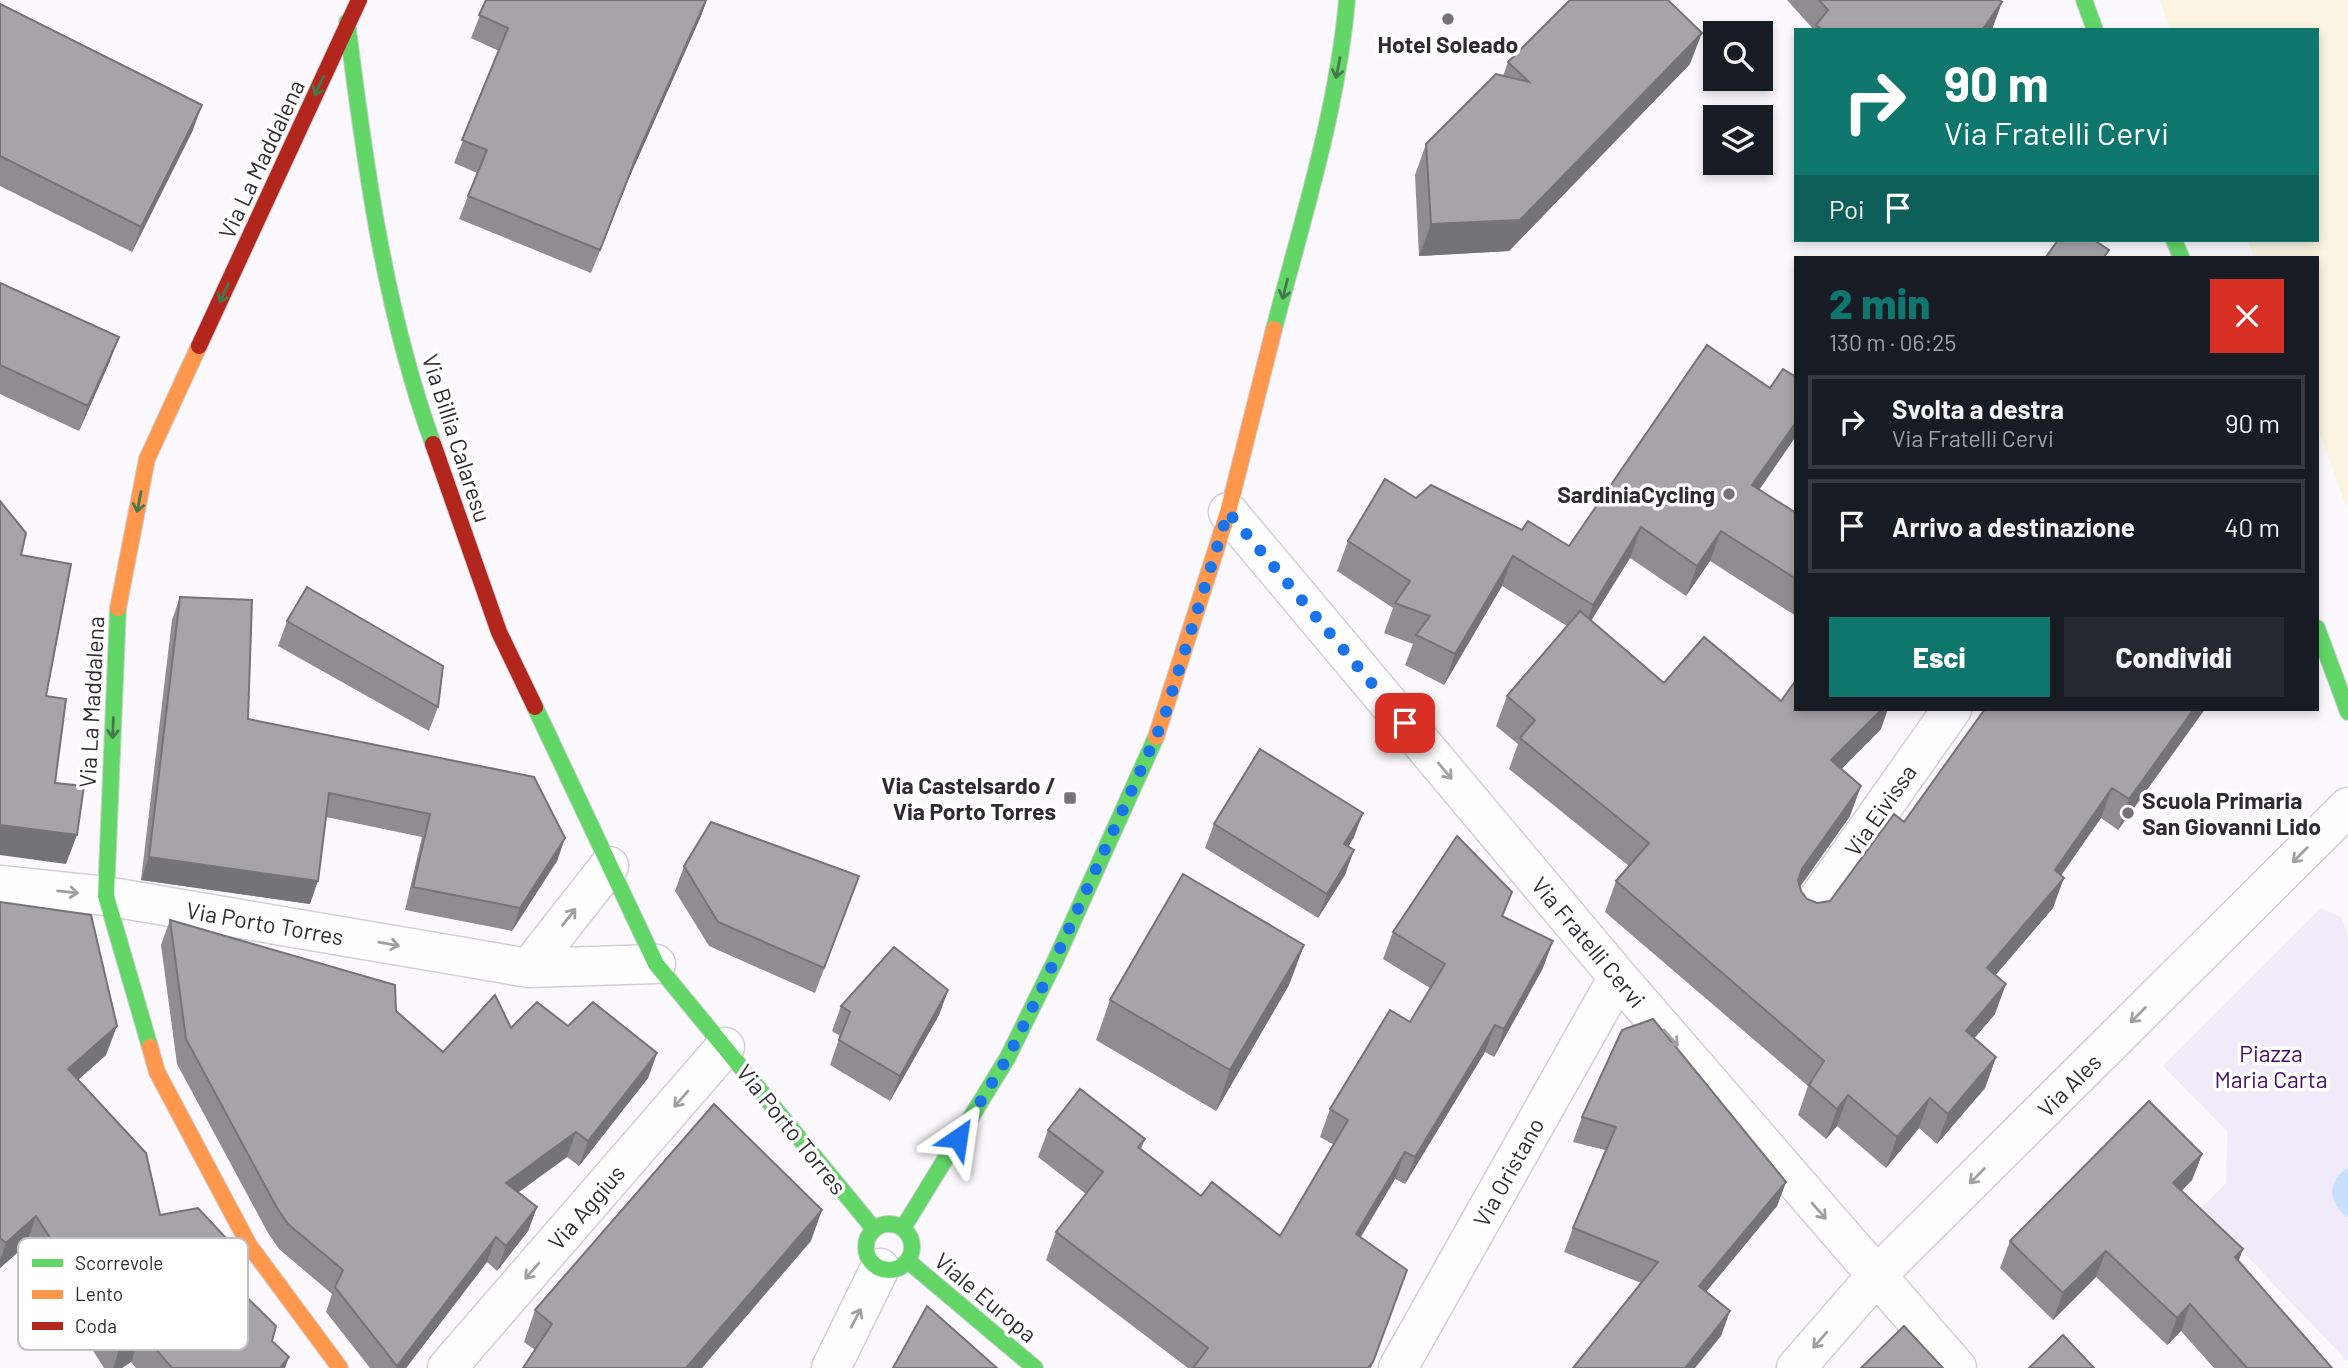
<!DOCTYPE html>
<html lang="it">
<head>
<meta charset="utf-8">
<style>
	body { margin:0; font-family:Barlow,sans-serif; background:#242831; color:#f1f3f6; height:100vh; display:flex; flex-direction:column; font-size:26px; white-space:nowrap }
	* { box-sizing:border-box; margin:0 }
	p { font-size:23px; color:#9ea1a6 }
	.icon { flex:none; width:38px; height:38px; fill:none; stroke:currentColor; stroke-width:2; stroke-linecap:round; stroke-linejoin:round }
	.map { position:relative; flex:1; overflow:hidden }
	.details { position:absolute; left:1794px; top:256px; width:525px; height:455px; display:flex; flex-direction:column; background:#171b24; border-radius:0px; box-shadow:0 4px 10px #0003 }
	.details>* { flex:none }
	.top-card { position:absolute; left:1794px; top:28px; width:525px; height:214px; border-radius:0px; box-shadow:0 4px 10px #0003; background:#0f766e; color:#fff; overflow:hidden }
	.fabs { position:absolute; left:1703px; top:21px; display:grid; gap:14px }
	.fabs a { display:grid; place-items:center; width:70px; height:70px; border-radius:0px; background:#171b24; box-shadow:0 4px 10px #0003; font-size:35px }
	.pin { position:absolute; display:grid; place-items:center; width:60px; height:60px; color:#fff; margin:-30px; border-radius:14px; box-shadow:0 4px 10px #0006 }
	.me { position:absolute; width:77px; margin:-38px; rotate:32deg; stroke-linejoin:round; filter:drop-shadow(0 0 5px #0008) }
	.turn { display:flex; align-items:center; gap:24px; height:147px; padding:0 35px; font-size:32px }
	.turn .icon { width:91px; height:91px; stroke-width:2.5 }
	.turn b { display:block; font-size:49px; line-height:60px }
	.then { display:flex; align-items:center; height:66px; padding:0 35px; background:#0003; gap:14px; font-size:26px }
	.round { display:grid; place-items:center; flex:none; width:74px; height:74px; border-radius:0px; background:#242831 }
	.head { display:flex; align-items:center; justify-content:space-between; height:119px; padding:0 35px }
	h1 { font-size:42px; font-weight:800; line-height:52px; color:#0f766e }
	.cta { display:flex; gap:14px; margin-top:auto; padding:14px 35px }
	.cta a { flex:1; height:80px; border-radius:0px; background:#0f766e; color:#fff; font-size:28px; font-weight:800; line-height:80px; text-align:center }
	.cta a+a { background:#242831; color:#f1f3f6 }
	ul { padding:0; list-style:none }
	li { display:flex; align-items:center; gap:21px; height:94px; margin:0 14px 10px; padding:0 21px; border:4px solid #363941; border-radius:0px }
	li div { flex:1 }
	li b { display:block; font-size:26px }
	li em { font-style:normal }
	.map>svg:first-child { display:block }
	.green { fill:#f1eaf9 }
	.sand { fill:#faf4e1 }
	.water { fill:#c8e0fc }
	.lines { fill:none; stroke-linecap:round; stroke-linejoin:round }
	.street-casing { stroke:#d1cfd4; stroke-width:41 }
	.fast-casing { stroke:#d1cfd4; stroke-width:18 }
	.slow-casing { stroke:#d1cfd4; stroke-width:18 }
	.jam-casing { stroke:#d1cfd4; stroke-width:18 }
	.street { stroke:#fefeff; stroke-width:38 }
	.fast { stroke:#63d668; stroke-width:16 }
	.slow { stroke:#ff974d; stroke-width:16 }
	.jam { stroke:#b3261e; stroke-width:16 }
	.wall { fill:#8f8d90 }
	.shaded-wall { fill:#747376 }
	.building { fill:#a6a4a8; stroke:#747376; stroke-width:2 }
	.oneway { stroke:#46784a }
	.oneway2 { stroke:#a09fa2 }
	.route { stroke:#1a73e8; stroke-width:12; stroke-dasharray:0 21.6 }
	.poi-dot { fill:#767378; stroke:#fff; stroke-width:2.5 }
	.labels { text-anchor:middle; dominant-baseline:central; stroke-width:7; stroke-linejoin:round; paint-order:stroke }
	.poi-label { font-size:23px; font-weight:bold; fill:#2e2b31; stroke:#fff; text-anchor:end }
	.street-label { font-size:23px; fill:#2e2b31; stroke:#fff }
	.park-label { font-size:23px; fill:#400e65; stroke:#fff }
	.key { fill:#fff; stroke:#c0bfc1; stroke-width:2 }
	.key-label { font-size:19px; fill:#2e2b31 }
</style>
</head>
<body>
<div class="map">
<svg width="2348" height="1368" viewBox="0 0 2348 1368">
	<rect width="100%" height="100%" fill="#fbf9fd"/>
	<!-- green -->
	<path class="green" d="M2321 908 2341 917 2348 935V1362L2201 1208 2226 1183 2227 1131 2163 1066Z"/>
	<!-- sand -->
	<path class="sand" d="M2160 0H2348V511L2317 427V257H2254L2248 240H2317V30H2170Z"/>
	<!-- water -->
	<path class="water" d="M2348 1168V1217C2328 1205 2326 1180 2348 1168Z"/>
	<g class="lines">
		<!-- street casing -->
		<g class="street-casing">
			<path id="street" d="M1228 512 1618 977 1957 1368
				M0 885 106 896 529 968 656 964
				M1809 912 1952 709
				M529 968 609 866
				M447 1368 725 1047
				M831 1368 880 1268
				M1398 1368 1618 977
				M1796 1368 1875 1277 2348 807"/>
		</g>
		<!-- fast casing -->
		<g class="fast-casing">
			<path id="fast" d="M2084 0 2095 30
				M347 22C365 164 384 308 433 444
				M2174 240 2181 257
				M1274 329C1302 221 1337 112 1347 0
				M118 608 106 896 150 1047
				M2317 628 2348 712
				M535 707 656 964 874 1229
				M866 1247a23 23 0 1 1 46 0a23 23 0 1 1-46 0Z
				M903 1228 1008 1057 1056 959 1156 737
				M908 1261 1035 1368"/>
		</g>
		<!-- slow casing -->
		<g class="slow-casing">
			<path id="slow" d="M118 608 147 459 199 346
				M1156 737 1228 512 1274 329
				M150 1047 157 1072 249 1245 340 1368"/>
		</g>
		<!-- jam casing -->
		<g class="jam-casing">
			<path id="jam" d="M199 346 359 0
				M433 444 499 632 535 707"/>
		</g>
		<!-- street -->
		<use href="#street" class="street"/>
		<!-- fast -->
		<use href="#fast" class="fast"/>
		<!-- slow -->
		<use href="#slow" class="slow"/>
		<!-- jam -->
		<use href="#jam" class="jam"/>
	</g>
	<!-- wall -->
	<path class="wall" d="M486 0H707L701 16 629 178 591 273 459 219 477 173 454 163 499 51 471 38Z
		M1787 0H1999L2002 2 1991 30H1814Z
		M0 4 193 130 132 252 0 186Z
		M1508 62 1690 64 1509 251 1419 256 1415 175 1426 144 1503 76Z
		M0 283 110 361 79 431 0 394Z
		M1796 377V436L1759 490 1796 513V616L1710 561 1686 596 1630 558 1591 621 1664 683 1781 701 1881 729 1841 769 1850 816 1800 887 1801 891 1807 899 1817 903 1830 901 1904 822 1985 709H2205L2118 830 2101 818 2061 875 2053 908 1995 975V1014L1974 1038 1996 1057 1985 1088 1937 1144 1919 1128 1886 1168 1837 1126 1826 1139 1798 1115 1808 1086 1605 912 1616 881 1629 866 1509 769 1518 744 1496 726 1507 696 1567 626 1502 586 1444 685 1405 665 1413 644 1384 633 1393 608 1337 571 1348 541 1416 498 1569 546 1770 388Z
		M180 597 248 719 565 838 557 861 512 931 405 910 422 837 326 817 310 904 141 880 172 620Z
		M287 621 438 707 429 731 278 646Z
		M1214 824 1354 837 1348 846 1345 875 1318 918 1205 848Z
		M684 866 859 876 815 993 709 946 675 891Z
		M1512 892 1503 916 1543 968 1494 1057 1485 1052 1405 1184 1395 1179 1361 1237 1407 1270 1371 1368H1188L1046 1260 1056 1232 1086 1194 1038 1157 1048 1130 1145 1139 1141 1149 1201 1196 1280 1236 1334 1145 1320 1137 1330 1109 1410 1022 1430 988 1383 959 1393 932Z
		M0 902 106 1055 78 1080 160 1215 225 1237 215 1265 272 1341 285 1368H136L131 1362 122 1368H104L26 1245 0 1268Z
		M170 920 396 1011 443 1052 511 1028 568 1026 657 1053 648 1078 579 1166 567 1157 518 1192 537 1207 528 1231 497 1271 487 1262 406 1368H370L326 1312 332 1294 279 1249 268 1233 177 1064 161 945Z
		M1304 945 1289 985 1216 1111 1096 1040 1110 1000Z
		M948 990 939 1015 890 1101 830 1065 840 1036 832 1031 841 1006Z
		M1622 1030 1786 1182 1777 1206 1706 1292 1721 1336 1641 1283 1564 1252 1573 1228 1605 1150 1573 1142 1582 1117Z
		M2202 1154 2192 1180 2181 1191 2238 1261 2332 1368H2214L2181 1331 2167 1345 2096 1277 2053 1320 2000 1268 2010 1241Z
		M811 1241 535 1350 524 1342 535 1310Z"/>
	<!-- shaded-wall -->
	<path class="shaded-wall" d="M706 0 701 16 629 178 591 273 637 155Z
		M2002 2 1993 27 1991 30H1982Z
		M1702 33 1690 64 1509 251 1419 256 1431 224Z
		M202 105 193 130 132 252 141 227Z
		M119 337 110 361 79 431 88 406Z
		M1796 422V436L1741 516 1752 485Z
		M1641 527 1630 558 1582 635 1593 605Z
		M1721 531 1710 561 1686 596 1697 566Z
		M1513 556 1502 586 1444 685 1455 654Z
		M1882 709H1888L1881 729 1820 791 1831 760Z
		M2194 709H2205L2118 830 2129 799Z
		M1861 786 1850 816 1791 899 1802 869Z
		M2112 788 2101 818 2044 900 2055 870Z
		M1363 813 1354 837 1335 869 1344 844Z
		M0 825 77 835 66 864 0 855Z
		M565 838 557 861 512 931 520 908Z
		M1354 850 1345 875 1318 918 1327 894Z
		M149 857 318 881 310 904 141 880Z
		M2064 878 2053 908 1976 998 1987 968Z
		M1553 941 1543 968 1494 1057 1504 1029Z
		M1304 945 1289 985 1216 1111 1230 1070Z
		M2006 984 1995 1014 1955 1061 1966 1031Z
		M948 990 939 1015 890 1101 900 1076Z
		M1495 1025 1485 1052 1405 1184 1415 1157Z
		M117 1026 106 1055 57 1098 68 1069Z
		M657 1053 648 1078 579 1166 588 1141Z
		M1996 1057 1985 1088 1937 1144 1948 1114Z
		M1848 1095 1837 1126 1826 1139 1837 1109Z
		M1930 1098 1919 1128 1886 1168 1897 1137Z
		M576 1132 567 1157 497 1208 506 1183Z
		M1405 1152 1395 1179 1346 1261 1356 1234Z
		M2202 1154 2192 1180 2163 1210 2173 1183Z
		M1786 1182 1777 1206 1690 1311 1699 1286Z
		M537 1207 528 1231 497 1271 506 1246Z
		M822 1210 811 1241 702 1368H686Z
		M36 1216 26 1245 0 1268V1260L6 1243Z
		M225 1237 215 1266 206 1257Z
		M496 1237 487 1262 406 1368H396Z
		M2243 1249 2233 1276 2235 1257Z
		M2106 1251 2096 1277 2053 1320 2063 1293Z
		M2190 1304 2181 1331 2167 1345 2177 1318Z
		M1730 1311 1721 1336 1695 1368H1685Z
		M142 1333 131 1362 122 1368H113L120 1347Z
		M289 1357 285 1368H280Z"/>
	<!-- building -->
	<path class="building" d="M486 0H706L637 155 600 250 468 196 487 150 462 140 508 28 479 15Z
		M1570 0H1668L1702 33 1520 220 1431 224 1426 144 1496 74 1529 82 1508 62Z
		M1819 0H1999L2002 2 1982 30H1822L1816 25 1828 10Z
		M0 4 202 105 141 227 0 156Z
		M2058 240H2094L2109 250 2104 257H2046Z
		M0 283 119 337 88 406 0 365Z
		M1707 345 1770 388 1783 369 1796 377V422L1752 485 1796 513V579L1721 531 1697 566 1641 527 1593 605 1513 556 1455 654 1416 635 1430 616 1395 603 1410 581 1348 541 1385 479 1416 498 1431 485 1522 530 1528 521 1569 546Z
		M0 501 26 533 21 555 71 564 46 696 66 699 55 783 84 786 77 835 0 825Z
		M307 587 443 666 438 707 287 621Z
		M180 597 252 600 248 719 534 777 565 838 520 908 413 887 430 814 329 793 318 881 149 857Z
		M1580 611 1664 683 1704 637 1781 701 1796 680V709H1882L1831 760 1861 786 1802 869 1798 880 1801 891 1807 899 1817 903 1830 901 1894 814 1904 822 1985 709H2194L2129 799 2112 788 2055 870 2064 878 1987 968 2006 984 1966 1031 1996 1057 1948 1114 1930 1098 1897 1137 1848 1095 1837 1109 1809 1085 1824 1061 1616 881 1649 843 1520 738 1535 720 1507 696Z
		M1260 749 1363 813 1344 844 1354 850 1327 894 1214 824Z
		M711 822 859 876 824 968 718 922 684 866Z
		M1457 836 1512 892 1502 916 1553 941 1504 1029 1495 1025 1415 1157 1405 1152 1356 1234 1407 1270 1373 1362 1368 1368H1193L1208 1348 1056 1232 1103 1172 1048 1130 1080 1089 1145 1139 1138 1147 1201 1196 1212 1182 1280 1236 1348 1120 1330 1109 1390 1010 1410 1022 1445 964 1393 932Z
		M1183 874 1304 945 1230 1070 1110 1000Z
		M0 902 91 915 117 1026 68 1069 146 1153 160 1215 198 1208 225 1237 206 1257 276 1326 272 1341 289 1357 280 1368H172L142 1333 120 1347 36 1216 6 1243 0 1238Z
		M170 920 395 985 396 1011 443 1052 495 995 511 1028 537 1002 568 1026 593 1002 657 1053 588 1141 576 1132 506 1183 537 1207 506 1246 496 1237 397 1366 335 1287 343 1270 288 1224 277 1208 186 1039Z
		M894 947 948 990 900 1076 839 1040 850 1012 841 1006Z
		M1653 1019 1786 1182 1699 1286 1730 1311 1685 1368H1573L1658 1262 1573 1228 1616 1127 1582 1117 1622 1030Z
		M2149 1101 2202 1154 2173 1183 2243 1249 2235 1257 2332 1368H2247L2190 1304 2177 1318 2106 1251 2063 1293 2010 1241Z
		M714 1104 822 1210 686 1368H523L552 1324 535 1310Z
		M927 1306 997 1368H893Z
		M1904 1326 1943 1368H1861Z
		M2063 1335 2094 1368H2029Z"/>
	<!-- one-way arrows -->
	<defs><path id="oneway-shaft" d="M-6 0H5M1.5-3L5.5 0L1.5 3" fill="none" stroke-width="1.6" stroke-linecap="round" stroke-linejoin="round" transform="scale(1.75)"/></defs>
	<g class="oneway">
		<use href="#oneway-shaft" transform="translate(1338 68) rotate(101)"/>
		<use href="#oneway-shaft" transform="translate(319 86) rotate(115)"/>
		<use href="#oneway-shaft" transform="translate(1285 289) rotate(104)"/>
		<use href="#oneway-shaft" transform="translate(224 293) rotate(115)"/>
		<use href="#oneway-shaft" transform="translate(139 502) rotate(101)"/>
		<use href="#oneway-shaft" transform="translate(113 728) rotate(92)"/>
	</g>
	<g class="oneway2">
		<use href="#oneway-shaft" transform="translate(1445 771) rotate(50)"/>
		<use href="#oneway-shaft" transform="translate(2300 855) rotate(135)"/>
		<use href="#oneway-shaft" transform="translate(68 892) rotate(6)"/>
		<use href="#oneway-shaft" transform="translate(569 917) rotate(-52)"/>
		<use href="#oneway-shaft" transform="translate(389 944) rotate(10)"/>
		<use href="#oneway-shaft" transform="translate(2138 1015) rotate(135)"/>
		<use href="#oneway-shaft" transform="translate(1671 1038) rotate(49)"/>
		<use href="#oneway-shaft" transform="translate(681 1099) rotate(131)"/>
		<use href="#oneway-shaft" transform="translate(1977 1176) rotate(135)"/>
		<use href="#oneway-shaft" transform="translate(1819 1211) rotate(49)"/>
		<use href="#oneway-shaft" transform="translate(532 1271) rotate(131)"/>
		<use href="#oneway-shaft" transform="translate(856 1318) rotate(-63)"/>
		<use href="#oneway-shaft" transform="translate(1820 1340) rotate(131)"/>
	</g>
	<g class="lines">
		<!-- route -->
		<path class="route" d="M958 1138 1008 1057 1044 984 1163 721 1228 512 1405 723"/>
	</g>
	<!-- markers -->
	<g class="poi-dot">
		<circle cx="1448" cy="19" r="7"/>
		<circle cx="1729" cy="494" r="7"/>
		<rect x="1063" y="791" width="14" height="14" rx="3.5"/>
		<circle cx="2128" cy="813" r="7"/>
	</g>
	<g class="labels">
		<!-- poi labels -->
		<g class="poi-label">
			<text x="1448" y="44" text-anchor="middle">Hotel Soleado</text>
			<text x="1715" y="494">SardiniaCycling</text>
			<text x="1056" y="785">Via Castelsardo /<tspan x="1056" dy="26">Via Porto Torres</tspan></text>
			<text x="2142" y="800" text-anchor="start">Scuola Primaria<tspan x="2142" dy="26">San Giovanni Lido</tspan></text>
		</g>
		<!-- street labels -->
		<g class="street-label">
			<text transform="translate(261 159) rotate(-65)">Via La Maddalena</text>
			<text transform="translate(457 438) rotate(72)">Via Billia Calaresu</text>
			<text transform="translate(91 702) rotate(-87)">Via La Maddalena</text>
			<text transform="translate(1880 810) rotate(-55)">Via Eivissa</text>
			<text transform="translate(265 923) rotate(10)">Via Porto Torres</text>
			<text transform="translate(1589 942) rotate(50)">Via Fratelli Cervi</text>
			<text transform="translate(2069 1085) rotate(-45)">Via Ales</text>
			<text transform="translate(792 1129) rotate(51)">Via Porto Torres</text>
			<text transform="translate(1508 1172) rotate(-61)">Via Oristano</text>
			<text transform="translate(586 1207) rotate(-49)">Via Aggius</text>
			<text transform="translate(986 1297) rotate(40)">Viale Europa</text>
		</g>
		<!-- park labels -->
		<g class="park-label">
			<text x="2271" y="1053">Piazza<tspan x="2271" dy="26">Maria Carta</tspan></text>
		</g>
	</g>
	<!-- legend -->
	<rect x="18" y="1238" width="230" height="112" rx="10" class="key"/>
	<rect x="32" y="1259" width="31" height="8" fill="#63d668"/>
	<rect x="32" y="1290" width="31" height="9" fill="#ff974d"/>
	<rect x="32" y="1322" width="31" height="8" fill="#b3261e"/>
	<g class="key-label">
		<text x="75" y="1270">Scorrevole</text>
		<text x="75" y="1301">Lento</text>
		<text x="75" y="1333">Coda</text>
	</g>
</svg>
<div class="fabs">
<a><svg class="icon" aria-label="search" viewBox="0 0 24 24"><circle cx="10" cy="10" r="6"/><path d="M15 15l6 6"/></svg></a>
<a><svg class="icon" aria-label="layers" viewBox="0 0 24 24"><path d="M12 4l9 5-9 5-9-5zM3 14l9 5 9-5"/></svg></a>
</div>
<div class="pin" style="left:1405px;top:723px;background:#d93025"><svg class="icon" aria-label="arrive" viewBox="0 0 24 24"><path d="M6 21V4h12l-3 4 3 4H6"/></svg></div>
<svg class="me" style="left:958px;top:1138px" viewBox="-20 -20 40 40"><path d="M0-17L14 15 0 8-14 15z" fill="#1a73e8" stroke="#fff" stroke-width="4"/></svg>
<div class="top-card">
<div class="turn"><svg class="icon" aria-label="right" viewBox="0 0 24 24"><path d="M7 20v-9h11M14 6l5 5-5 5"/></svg><div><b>90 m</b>Via Fratelli Cervi</div></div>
<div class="then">Poi<svg class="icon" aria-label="arrive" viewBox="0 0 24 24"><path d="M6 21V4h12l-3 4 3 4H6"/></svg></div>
</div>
<section class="details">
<div class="head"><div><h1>2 min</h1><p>130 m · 06:25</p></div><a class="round" style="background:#d93025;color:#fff"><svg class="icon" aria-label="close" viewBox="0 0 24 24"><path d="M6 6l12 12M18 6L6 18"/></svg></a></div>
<ul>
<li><svg class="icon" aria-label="right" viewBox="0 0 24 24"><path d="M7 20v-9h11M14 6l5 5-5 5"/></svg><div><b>Svolta a destra</b><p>Via Fratelli Cervi</p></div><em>90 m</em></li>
<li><svg class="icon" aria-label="arrive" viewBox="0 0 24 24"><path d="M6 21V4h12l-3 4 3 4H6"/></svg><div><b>Arrivo a destinazione</b></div><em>40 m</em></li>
</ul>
<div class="cta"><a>Esci</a><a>Condividi</a></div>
</section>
</div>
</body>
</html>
